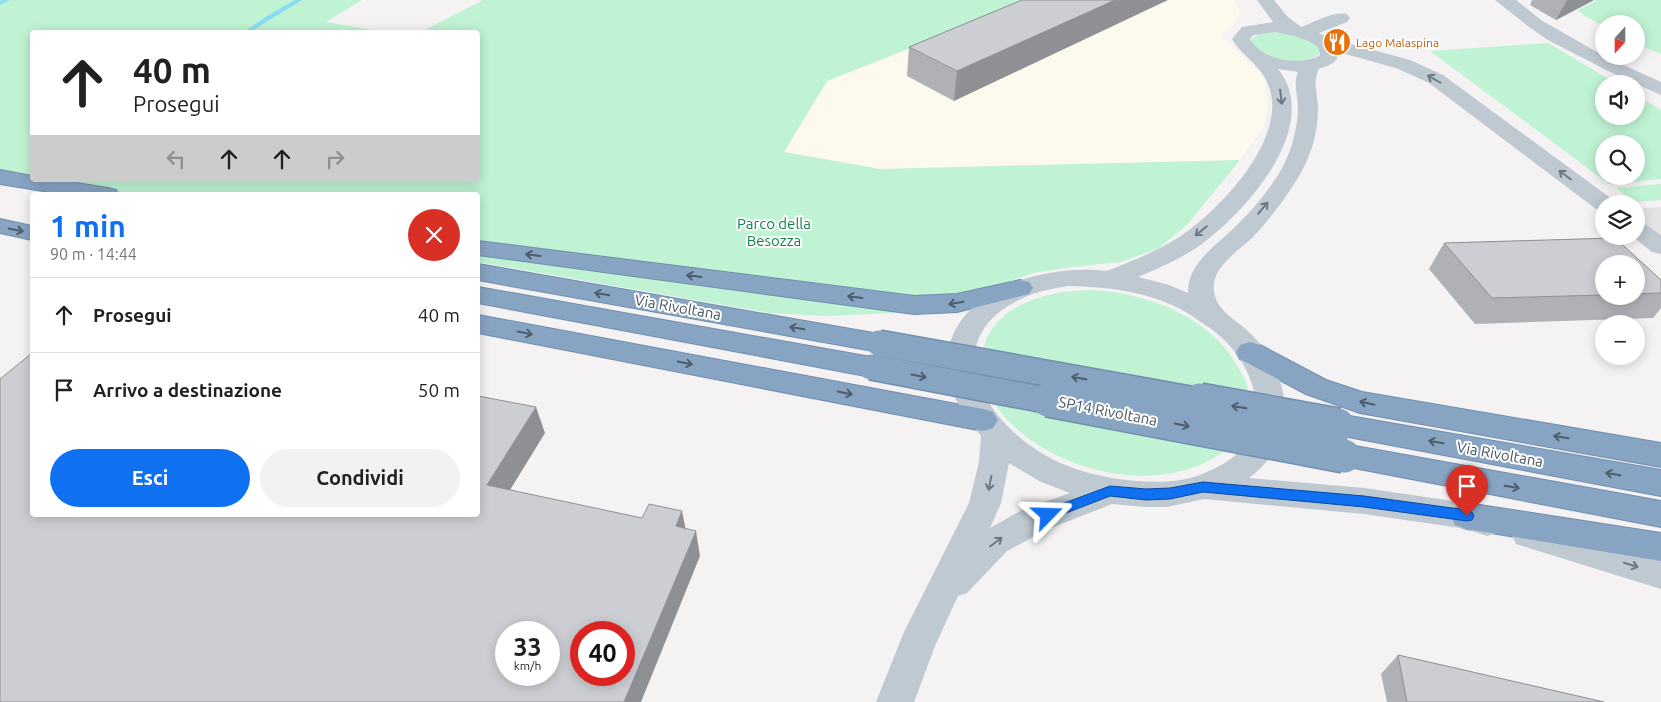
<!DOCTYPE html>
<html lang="it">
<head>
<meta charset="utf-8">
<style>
	body { margin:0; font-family:Ubuntu,sans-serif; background:#f2f2f2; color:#202124; height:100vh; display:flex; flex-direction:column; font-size:19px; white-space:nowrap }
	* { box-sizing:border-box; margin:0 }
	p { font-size:16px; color:#757577 }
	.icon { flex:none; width:28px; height:28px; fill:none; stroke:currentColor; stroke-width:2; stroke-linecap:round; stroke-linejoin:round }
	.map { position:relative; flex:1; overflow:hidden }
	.details { position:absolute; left:30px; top:192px; width:450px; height:325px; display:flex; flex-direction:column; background:#fff; border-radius:5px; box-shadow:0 2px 12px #0003 }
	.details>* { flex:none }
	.top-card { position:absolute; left:30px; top:30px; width:450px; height:152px; border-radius:5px; box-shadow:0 2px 12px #0003; background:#fff; color:#202124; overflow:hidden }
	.needle { width:32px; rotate:201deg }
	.tools { position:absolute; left:1595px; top:15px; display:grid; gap:10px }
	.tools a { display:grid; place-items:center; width:50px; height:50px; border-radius:50%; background:#fff; box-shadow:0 2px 12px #0003; font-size:25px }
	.speed { position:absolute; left:495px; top:621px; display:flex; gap:10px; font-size:25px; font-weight:700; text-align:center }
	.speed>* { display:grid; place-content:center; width:65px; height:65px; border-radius:50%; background:#fff; box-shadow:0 2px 12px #0003; line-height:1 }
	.speed small { font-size:12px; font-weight:400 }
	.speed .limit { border:8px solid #d22; background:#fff; color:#111 }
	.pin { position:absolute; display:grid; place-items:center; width:42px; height:42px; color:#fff; margin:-51px -21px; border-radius:50% 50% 50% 0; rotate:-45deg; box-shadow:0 0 5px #0007 }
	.pin .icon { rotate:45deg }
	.me { position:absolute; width:55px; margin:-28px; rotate:68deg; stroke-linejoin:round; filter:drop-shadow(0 0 4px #0008) }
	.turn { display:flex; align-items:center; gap:18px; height:105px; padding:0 20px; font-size:22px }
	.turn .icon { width:65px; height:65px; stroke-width:2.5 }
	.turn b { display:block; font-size:35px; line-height:42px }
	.lanes { display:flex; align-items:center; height:48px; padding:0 20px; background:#0003; justify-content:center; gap:25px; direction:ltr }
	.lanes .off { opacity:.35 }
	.round { display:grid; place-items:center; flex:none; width:52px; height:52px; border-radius:26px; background:#f2f2f2 }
	.headline { display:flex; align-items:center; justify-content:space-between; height:85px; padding:0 20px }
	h1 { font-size:30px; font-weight:600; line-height:38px; color:#0f70f1 }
	.cta { display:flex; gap:10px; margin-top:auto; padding:10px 20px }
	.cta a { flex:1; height:58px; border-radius:30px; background:#0f70f1; color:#fff; font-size:20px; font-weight:600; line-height:58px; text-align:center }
	.cta a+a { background:#f2f2f2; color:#202124 }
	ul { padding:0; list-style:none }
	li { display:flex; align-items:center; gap:15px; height:75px; padding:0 20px; border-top:1px solid #e0e0e0 }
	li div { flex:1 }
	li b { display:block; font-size:19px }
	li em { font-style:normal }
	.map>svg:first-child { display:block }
	.commercial { fill:#fdf9ec }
	.education { fill:#e5e3e4 }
	.green { fill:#bff3d3; fill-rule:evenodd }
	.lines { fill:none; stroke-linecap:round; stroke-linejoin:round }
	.stream { fill:#8adcf2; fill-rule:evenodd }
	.highway-casing { stroke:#728faf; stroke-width:2 }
	.minor { fill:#bfc9d2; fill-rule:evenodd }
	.highway { fill:#87a4c3; fill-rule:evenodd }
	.highway-bridge-far1-casing { stroke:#728faf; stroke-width:28; stroke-linecap:butt }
	.highway-bridge-casing { stroke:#728faf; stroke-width:36; stroke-linecap:butt }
	.highway-bridge-far1 { stroke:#87a4c3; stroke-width:25 }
	.highway-bridge { stroke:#87a4c3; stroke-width:33 }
	.wall { fill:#afb1b6; fill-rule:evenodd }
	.shaded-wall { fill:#8f9094 }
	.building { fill:#ccced4; stroke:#8f9094; fill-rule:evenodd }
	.oneway { stroke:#6c7883 }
	.oneway2 { stroke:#4e5d6b }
	.route { fill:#0f70f1; stroke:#0a499d }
	.labels { text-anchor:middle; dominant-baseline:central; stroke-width:4; stroke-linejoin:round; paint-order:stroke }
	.far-food-label { font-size:12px; fill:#c56008; stroke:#fff; text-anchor:start }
	.park-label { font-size:15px; fill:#12834b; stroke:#fff }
	.street-label { font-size:15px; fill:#485561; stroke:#fff }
</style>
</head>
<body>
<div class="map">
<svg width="1661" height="702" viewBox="0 0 1661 702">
	<rect width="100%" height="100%" fill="#f4f2f2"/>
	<!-- commercial -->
	<path class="commercial" d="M1032 0H1234L1239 8 1240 15 1232 27 1223 32 1222 37 1265 77 1268 109 1263 128 1240 160 880 169 784 152 827 81Z"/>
	<!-- education -->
	<path class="education" d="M1661 207V235L1636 216V209Z"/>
	<!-- green -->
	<path class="green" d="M0 0H362L326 22 384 32H32V180H478V32H421L483 0H1032L827 81 784 152 880 169 1240 160 1187 225 1159 248 1121 262 1072 267 1033 273 938 306 895 313 826 316 770 313 478 262V195H88L0 180Z
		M1598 0H1661V54L1636 44V24H1604V26L1583 15 1578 10Z
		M1269 32C1286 32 1308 36 1319 48V54C1299 69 1270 58 1252 45L1251 40 1260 33Z
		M1548 43 1617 84H1604V116H1636V95L1661 110V179L1609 184 1430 51ZM1604 144H1636V176H1604Z
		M1661 184V200L1634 202 1616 188Z
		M1092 290C1147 293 1210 316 1238 367 1242 374 1248 384 1248 392 1247 403 1233 435 1229 447 1165 502 1043 472 996 406 988 394 982 377 982 363 982 307 1046 290 1092 290Z"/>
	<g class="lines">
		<!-- stream -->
		<path class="stream" d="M2 0H10L0 5V1Z
			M295 0H302L250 32H244L267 16Z"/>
		<!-- highway casing -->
		<g class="highway-casing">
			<path id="highway" d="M0 170 32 176V180H58L108 188 116 190 119 195H68L0 184Z
				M0 219 32 226V240L0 233Z
				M478 241 914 296 957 294 1020 280 1029 282 1033 288 1029 294 957 312 914 314 478 255Z
				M478 264 879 334 889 336 893 343 889 350 879 352 478 280Z
				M478 287 871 357 881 360 885 367 881 374 871 377 478 303Z
				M478 315 983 409 993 412 998 420 993 428 983 431 478 333Z
				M1250 342 1260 345 1326 380 1362 392 1661 443V467L1360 413 1306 394 1240 359 1236 352 1240 345Z
				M1338 414 1661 470V496L1327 433 1323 425 1327 417Z
				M1344 444 1661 501V527L1333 464 1329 456 1333 448Z
				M1467 503 1661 533V561L1467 529 1455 525 1451 516 1455 507Z"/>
		</g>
		<!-- minor -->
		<path class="minor" d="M1257 0H1274L1287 16 1301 27C1316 22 1332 11 1347 14L1350 18 1347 22 1319 33 1329 38 1410 60 1443 75 1612 199 1615 204H1604V211L1596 209 1429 83 1396 68 1338 52C1339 63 1328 66 1319 69 1312 82 1318 95 1318 109 1318 136 1309 162 1294 184 1282 203 1268 221 1252 238 1241 248 1228 257 1219 270 1215 276 1213 284 1214 291 1216 311 1237 320 1250 333 1292 374 1301 440 1249 478L1364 488 1467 503 1499 512 1503 522 1499 532 1487 536 1467 529 1364 514 1204 499 1167 507H1144L1112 504 1046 530 1007 551 967 593 958 596 935 646 914 702H876L904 632 969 503 979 462 981 436C968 419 951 399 948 376 937 294 1041 263 1106 271L1112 269C1135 260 1159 250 1181 236 1221 209 1294 133 1266 80 1258 63 1241 55 1232 39L1242 27 1273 22ZM1274 32C1290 35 1305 37 1318 47L1320 55C1300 67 1262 60 1250 39L1254 35ZM1278 69 1298 72C1293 84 1298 96 1298 109 1297 134 1289 160 1274 181 1264 196 1251 211 1238 224 1219 244 1187 262 1188 293L1169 285 1138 277C1159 268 1180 259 1199 246 1244 214 1324 126 1278 69ZM1068 286C1107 287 1147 291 1182 310 1190 314 1197 320 1204 324 1226 338 1242 357 1251 381 1257 399 1259 415 1252 433 1245 451 1225 465 1207 472 1186 482 1160 483 1137 481 1103 478 1072 471 1043 454 985 420 937 342 1017 301 1033 292 1050 289 1068 286ZM1009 463 1041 482 1070 493 1022 510 990 528 1001 503Z
			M1495 0H1516L1541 20 1604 56 1661 82V95L1608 71 1548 40 1529 27Z
			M1636 221 1644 223 1661 235V254L1652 252 1632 236H1636Z
			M1528 520 1661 559V589L1516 544 1511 534 1516 524Z"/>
		<!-- highway -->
		<use href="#highway" class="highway"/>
		<!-- highway-bridge-far1 casing -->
		<g class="highway-bridge-far1-casing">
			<path id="highway-bridge-far1" d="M879 343 1207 402
				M871 367 1055 402"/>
		</g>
		<!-- highway-bridge casing -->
		<g class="highway-bridge-casing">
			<path id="highway-bridge" d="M1048 400 1344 456
				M1200 400 1338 425"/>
		</g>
		<!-- highway-bridge-far1 -->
		<use href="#highway-bridge-far1" class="highway-bridge-far1"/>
		<!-- highway-bridge -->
		<use href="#highway-bridge" class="highway-bridge"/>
	</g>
	<!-- wall -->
	<path class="wall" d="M1022 0 954 101 907 76 909 47Z
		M1532 0H1594L1556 20 1530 5Z
		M1615 238 1661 280V308L1653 318 1475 324 1429 269 1444 243ZM1604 264H1636V296H1604Z
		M1398 655 1604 702H1387L1381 674Z"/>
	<!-- shaded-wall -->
	<path class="shaded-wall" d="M1115 0H1168L954 101 957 71Z
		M1567 0H1594L1556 20Z
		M536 407 545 433 497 511 487 485Z
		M682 511 687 536 676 526Z
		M696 531 700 556 641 702H624Z"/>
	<!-- building -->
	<path class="building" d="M1022 0H1115L957 71 909 47Z
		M1615 238 1661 280V293L1636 294V264H1604V295L1492 298 1444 243Z
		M32 353V515H478V396L536 407 487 485 642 518 649 504 682 511 676 526 696 531 624 702H0V379ZM506 632H549V675H506ZM581 632H624V675H581Z
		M1398 655 1604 702H1407Z"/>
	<!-- one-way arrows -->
	<defs><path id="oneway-shaft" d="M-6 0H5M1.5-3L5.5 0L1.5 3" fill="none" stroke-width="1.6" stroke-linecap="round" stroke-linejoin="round" transform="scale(1.25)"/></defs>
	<g class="oneway">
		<use href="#oneway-shaft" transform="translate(1434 79) rotate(-150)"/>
		<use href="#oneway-shaft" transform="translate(1281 97) rotate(83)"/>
		<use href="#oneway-shaft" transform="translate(1565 175) rotate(-143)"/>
		<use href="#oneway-shaft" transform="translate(1263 208) rotate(-50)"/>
		<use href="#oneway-shaft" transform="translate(1201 231) rotate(141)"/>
		<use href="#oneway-shaft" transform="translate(990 483) rotate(101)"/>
		<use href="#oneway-shaft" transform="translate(996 542) rotate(-37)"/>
		<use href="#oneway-shaft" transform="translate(1631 565) rotate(17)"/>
	</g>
	<g class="oneway2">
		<use href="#oneway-shaft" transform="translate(16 230) rotate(12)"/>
		<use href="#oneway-shaft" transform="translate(533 255) rotate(-173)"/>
		<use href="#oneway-shaft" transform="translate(694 276) rotate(-173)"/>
		<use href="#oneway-shaft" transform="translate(602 294) rotate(-170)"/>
		<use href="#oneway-shaft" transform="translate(855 297) rotate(-173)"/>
		<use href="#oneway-shaft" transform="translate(956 303) rotate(171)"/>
		<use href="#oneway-shaft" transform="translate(797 328) rotate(-170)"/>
		<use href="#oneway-shaft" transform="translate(525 333) rotate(11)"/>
		<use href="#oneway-shaft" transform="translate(685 363) rotate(11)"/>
		<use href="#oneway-shaft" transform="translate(919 376) rotate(11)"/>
		<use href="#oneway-shaft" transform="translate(1079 378) rotate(-170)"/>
		<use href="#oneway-shaft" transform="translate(845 393) rotate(11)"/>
		<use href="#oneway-shaft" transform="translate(1367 403) rotate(-167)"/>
		<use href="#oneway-shaft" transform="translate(1239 407) rotate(-170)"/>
		<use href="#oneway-shaft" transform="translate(1182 425) rotate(11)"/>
		<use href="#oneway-shaft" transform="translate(1561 437) rotate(-170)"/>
		<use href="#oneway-shaft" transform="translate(1436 442) rotate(-170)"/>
		<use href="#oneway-shaft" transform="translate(1613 474) rotate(-170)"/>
		<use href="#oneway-shaft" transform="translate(1512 487) rotate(10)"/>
	</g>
	<!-- route -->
	<path class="route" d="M1203 482 1364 496 1467 510 1472 512 1474 516 1472 520 1467 521 1364 507 1203 492 1170 499 1146 500 1110 496 1048 520 1043 519 1041 515 1043 511 1110 486 1146 489 1170 488Z"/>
	<!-- icons -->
	<defs>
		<g id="restaurant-disc" transform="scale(1.4375)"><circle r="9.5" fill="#e8710a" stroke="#fff"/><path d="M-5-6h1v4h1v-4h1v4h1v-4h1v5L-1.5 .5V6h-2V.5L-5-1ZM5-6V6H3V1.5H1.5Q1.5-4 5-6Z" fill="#fff"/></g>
	</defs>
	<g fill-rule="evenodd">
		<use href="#restaurant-disc" x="1337" y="42"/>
	</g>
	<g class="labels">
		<!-- far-food labels -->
		<g class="far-food-label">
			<text x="1356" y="42">Lago Malaspina</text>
		</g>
		<!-- park labels -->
		<g class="park-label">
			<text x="774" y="223">Parco della<tspan x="774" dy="17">Besozza</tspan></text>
		</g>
		<!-- street labels -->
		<g class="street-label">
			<text transform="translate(678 307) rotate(10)">Via Rivoltana</text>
			<text transform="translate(1108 411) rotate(11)">SP14 Rivoltana</text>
			<text transform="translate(1500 454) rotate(10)">Via Rivoltana</text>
		</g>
	</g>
</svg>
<div class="tools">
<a><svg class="needle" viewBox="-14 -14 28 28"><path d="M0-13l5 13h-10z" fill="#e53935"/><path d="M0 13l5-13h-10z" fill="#757577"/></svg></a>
<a><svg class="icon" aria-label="sound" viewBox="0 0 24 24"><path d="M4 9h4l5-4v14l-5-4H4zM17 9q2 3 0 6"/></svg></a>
<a><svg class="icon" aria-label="search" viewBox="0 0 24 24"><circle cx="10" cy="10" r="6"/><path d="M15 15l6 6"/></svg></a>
<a><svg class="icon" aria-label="layers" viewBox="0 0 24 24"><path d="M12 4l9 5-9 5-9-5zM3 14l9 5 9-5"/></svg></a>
<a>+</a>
<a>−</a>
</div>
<div class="speed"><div>33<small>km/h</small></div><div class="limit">40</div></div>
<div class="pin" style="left:1467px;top:516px;background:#d93025"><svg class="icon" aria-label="arrive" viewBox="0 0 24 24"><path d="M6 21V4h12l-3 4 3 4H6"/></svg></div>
<svg class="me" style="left:1048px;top:515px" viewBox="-20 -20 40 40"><path d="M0-17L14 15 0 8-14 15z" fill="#0f70f1" stroke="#fff" stroke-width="4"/></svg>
<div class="top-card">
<div class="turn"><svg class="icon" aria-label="ahead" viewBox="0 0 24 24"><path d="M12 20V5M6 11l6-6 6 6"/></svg><div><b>40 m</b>Prosegui</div></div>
<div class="lanes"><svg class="icon off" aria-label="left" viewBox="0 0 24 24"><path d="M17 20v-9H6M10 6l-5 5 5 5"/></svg><svg class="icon" aria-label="ahead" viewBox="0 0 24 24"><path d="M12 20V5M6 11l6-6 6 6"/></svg><svg class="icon" aria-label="ahead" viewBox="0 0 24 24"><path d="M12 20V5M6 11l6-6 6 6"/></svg><svg class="icon off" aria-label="right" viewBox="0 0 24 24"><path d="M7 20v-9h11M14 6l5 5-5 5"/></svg></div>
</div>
<section class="details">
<div class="headline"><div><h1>1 min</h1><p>90 m · 14:44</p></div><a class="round" style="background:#d93025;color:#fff"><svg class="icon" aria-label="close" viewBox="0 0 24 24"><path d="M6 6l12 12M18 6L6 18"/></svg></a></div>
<ul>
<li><svg class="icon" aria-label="ahead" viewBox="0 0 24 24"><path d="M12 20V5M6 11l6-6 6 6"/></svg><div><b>Prosegui</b></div><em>40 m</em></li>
<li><svg class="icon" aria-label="arrive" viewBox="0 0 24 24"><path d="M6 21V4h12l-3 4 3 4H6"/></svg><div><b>Arrivo a destinazione</b></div><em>50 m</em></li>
</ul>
<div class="cta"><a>Esci</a><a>Condividi</a></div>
</section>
</div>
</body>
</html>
